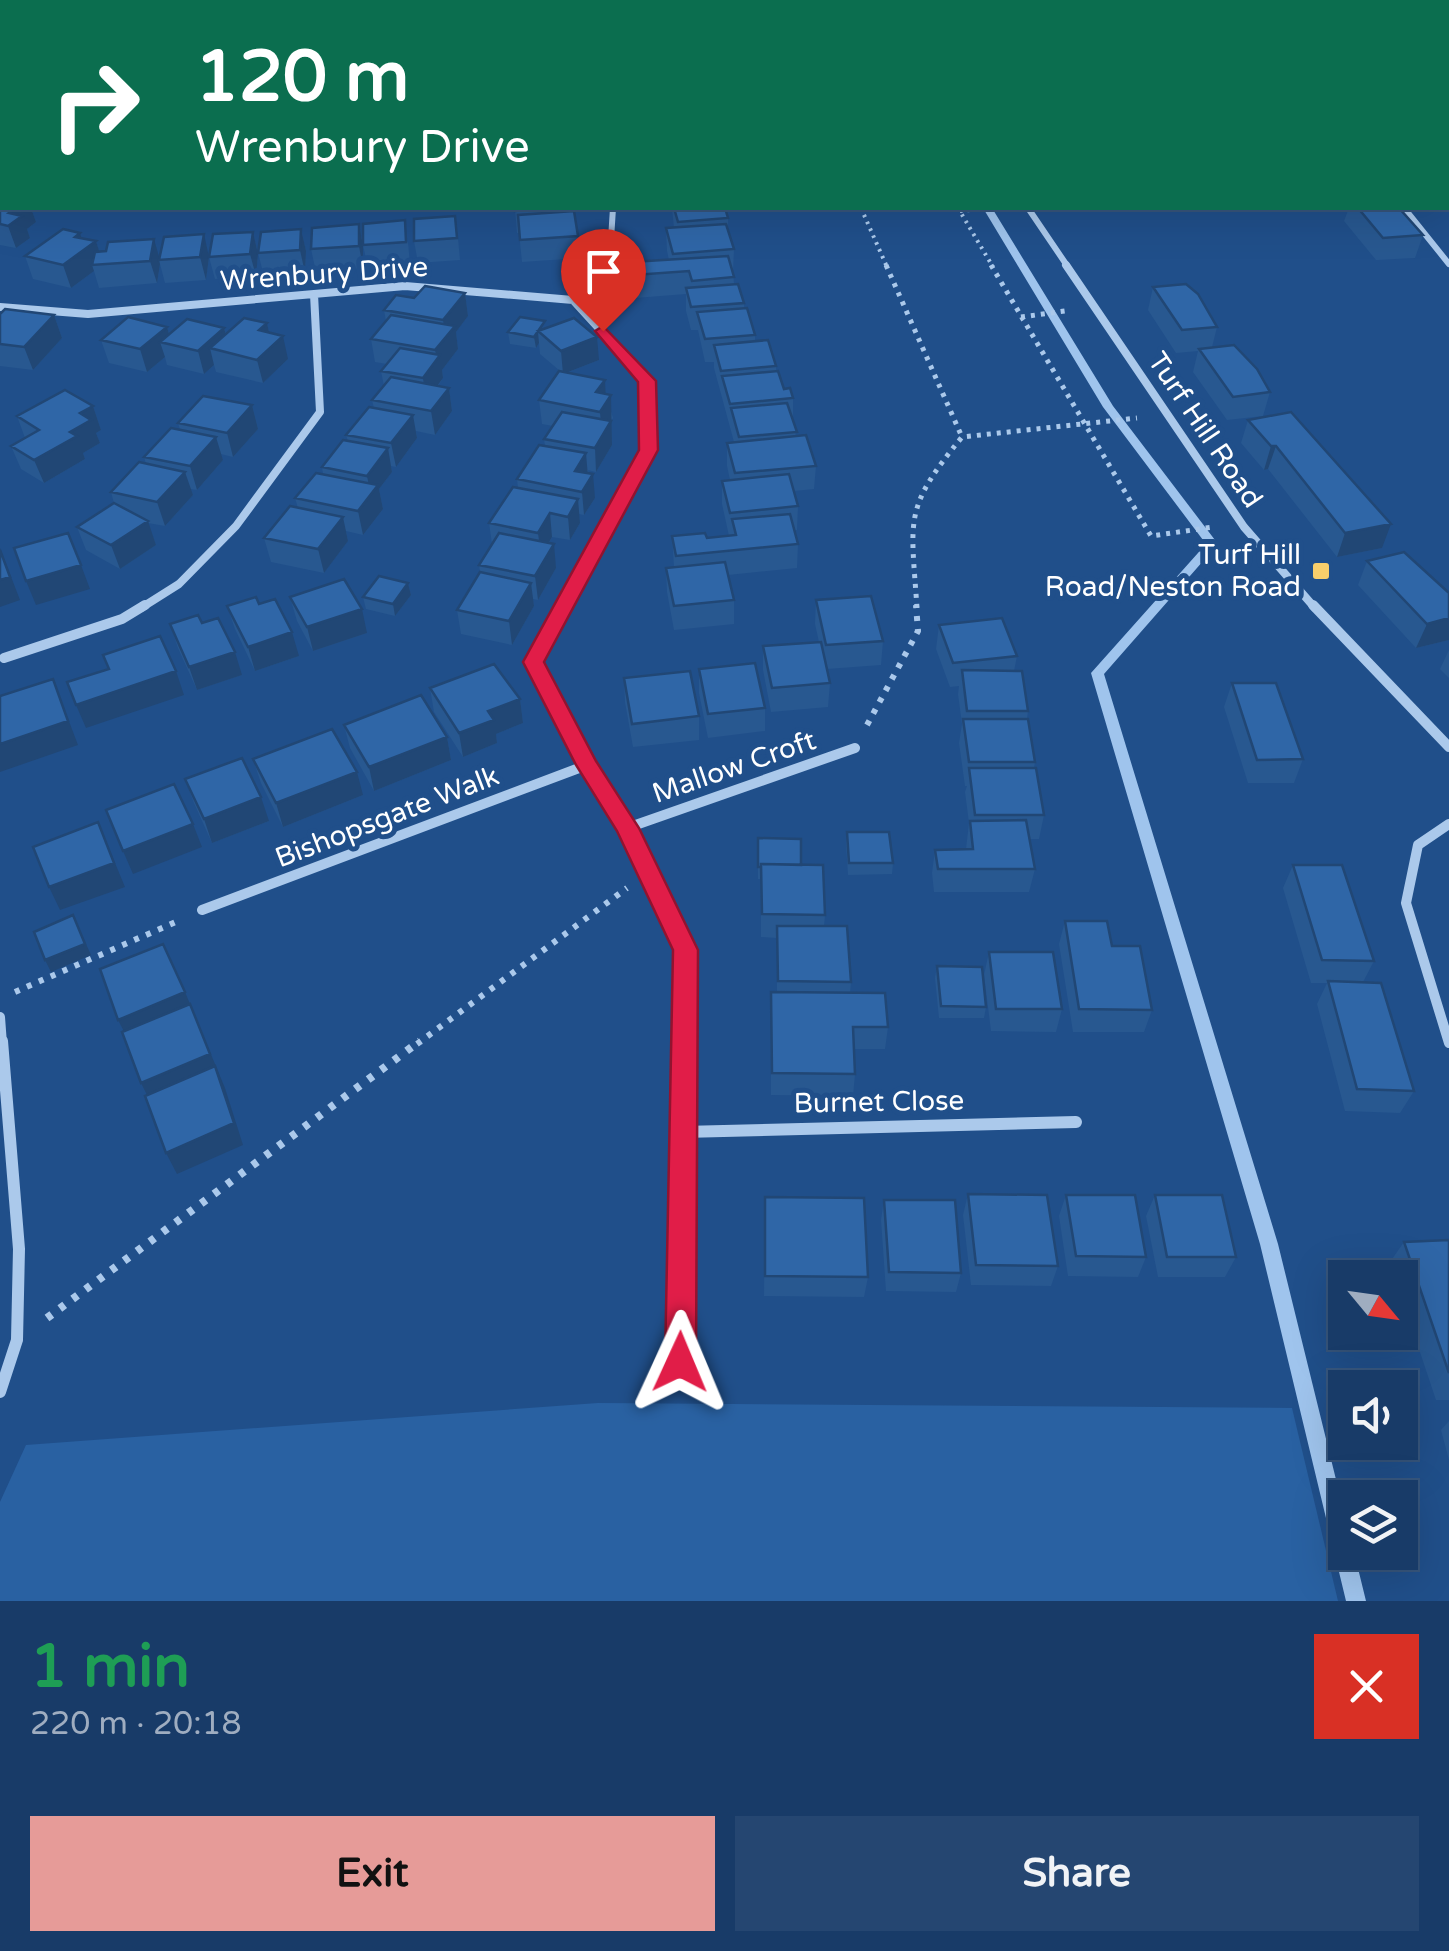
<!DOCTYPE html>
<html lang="en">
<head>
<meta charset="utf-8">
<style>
	body { margin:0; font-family:"Varela Round",sans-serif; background:#254671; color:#f1f3f6; height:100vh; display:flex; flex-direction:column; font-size:38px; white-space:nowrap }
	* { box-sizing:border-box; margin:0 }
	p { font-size:32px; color:#9fadc0 }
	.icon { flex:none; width:55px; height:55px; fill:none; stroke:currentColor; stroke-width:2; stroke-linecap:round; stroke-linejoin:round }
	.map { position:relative; height:1601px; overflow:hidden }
	.drawer { display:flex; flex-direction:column; background:#183b68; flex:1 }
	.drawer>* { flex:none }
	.banner { position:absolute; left:0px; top:0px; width:1450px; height:210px; box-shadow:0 10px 40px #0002,0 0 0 2px #36557c; background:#0b6e4f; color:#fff; overflow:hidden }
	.needle { width:65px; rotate:119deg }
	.fabs { position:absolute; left:1328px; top:1260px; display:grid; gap:20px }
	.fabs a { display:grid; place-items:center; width:90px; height:90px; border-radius:0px; background:#183b68; box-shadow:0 10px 40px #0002,0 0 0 2px #36557c; font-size:50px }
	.pin { position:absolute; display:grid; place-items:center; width:85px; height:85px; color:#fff; margin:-102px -42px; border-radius:50% 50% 50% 0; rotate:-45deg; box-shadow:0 0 10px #0007 }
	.pin .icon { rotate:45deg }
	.me { position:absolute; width:110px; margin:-55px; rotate:1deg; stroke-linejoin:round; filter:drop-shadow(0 0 8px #0008) }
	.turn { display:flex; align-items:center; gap:35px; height:210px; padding:0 30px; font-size:45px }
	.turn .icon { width:130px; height:130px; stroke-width:2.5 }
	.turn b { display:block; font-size:70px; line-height:85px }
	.round { display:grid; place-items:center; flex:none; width:105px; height:105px; border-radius:0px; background:#254671 }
	.head { display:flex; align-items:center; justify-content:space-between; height:170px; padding:0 30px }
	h1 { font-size:60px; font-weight:700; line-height:75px; color:#1e9e55 }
	.primary-button { display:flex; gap:20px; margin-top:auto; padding:20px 30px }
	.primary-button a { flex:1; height:115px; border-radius:0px; background:#e69b98; color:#111; font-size:40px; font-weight:700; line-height:115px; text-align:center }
	.primary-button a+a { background:#254671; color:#f1f3f6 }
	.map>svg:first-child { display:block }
	.green { fill:#2961a2 }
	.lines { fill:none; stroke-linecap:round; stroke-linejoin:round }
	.stream { fill:#9fc4ed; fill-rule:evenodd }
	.path-far3 { stroke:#abc9eb; stroke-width:4; stroke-dasharray:2.5 5; stroke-linecap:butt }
	.path-far2 { stroke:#abc9eb; stroke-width:5; stroke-dasharray:4 6; stroke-linecap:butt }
	.path-far1 { stroke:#abc9eb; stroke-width:6; stroke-dasharray:5 8; stroke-linecap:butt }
	.path { stroke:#abc9eb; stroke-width:8; stroke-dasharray:6 10; stroke-linecap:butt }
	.street-far3 { stroke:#abc9eb; stroke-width:6 }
	.street-far2 { stroke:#abc9eb; stroke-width:8 }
	.street-far1 { stroke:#abc9eb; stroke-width:10 }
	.street { stroke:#abc9eb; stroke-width:12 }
	.secondary { fill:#d7e6f8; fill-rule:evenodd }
	.wall { fill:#285890 }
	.shaded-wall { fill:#214775 }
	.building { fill:#2f66a7; stroke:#214775; stroke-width:2.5 }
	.route { fill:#e11d48; stroke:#92132f; stroke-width:2.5 }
	.poi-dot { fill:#f9cf6b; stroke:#204f8a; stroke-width:4 }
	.labels { text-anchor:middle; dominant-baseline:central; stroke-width:10; stroke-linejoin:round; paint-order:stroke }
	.street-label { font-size:28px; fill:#fff; stroke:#204f8a }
	.poi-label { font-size:28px; fill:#fff; stroke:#204f8a; text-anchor:end }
</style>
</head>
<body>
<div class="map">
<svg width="1449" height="1601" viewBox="0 0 1449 1601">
	<rect width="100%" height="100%" fill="#204f8a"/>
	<!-- green -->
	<path class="green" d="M598 1403 1292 1408 1338 1601H0V1502L26 1445Z"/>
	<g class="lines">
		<!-- stream -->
		<path class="stream" d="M983 208H992L1113 406 1218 544 1104 674 1278 1244 1345 1516V1552H1354L1366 1601H1346L1260 1244 1091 673 1206 544 1103 407Z"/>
		<!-- path-far3 -->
		<path class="path-far3" d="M861 208 887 267
			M958 208 993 267
			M960 211 993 208"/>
		<!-- path-far2 -->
		<path class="path-far2" d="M886 265 962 437
			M991 265 1151 536 1213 527
			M1021 317 1065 311
			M917 608C911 518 903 509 962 437L1137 418"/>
		<!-- path-far1 -->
		<path class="path-far1" d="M867 725 918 631 916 605
			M15 992 178 921
			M417 1044 627 888"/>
		<!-- path -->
		<path class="path" d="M47 1318 420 1041"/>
		<!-- street-far3 -->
		<path class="street-far3" d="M1206 2 1216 0
			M1028 208 1068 267
			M1404 208 1449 264
			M600 267 610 255 613 208"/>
		<!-- street-far2 -->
		<path class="street-far2" d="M1066 265 1244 527 1315 608
			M573 300 602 265
			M0 307 88 314 405 286 573 300 647 381 648 450 563 608
			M141 608 179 584 236 526 320 412 314 294"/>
		<!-- street-far1 -->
		<path class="street-far1" d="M564 605 533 662 587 765 627 828 686 950 685 1044
			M1313 605 1449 747
			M4 658 122 619 145 605
			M1449 824 1418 845 1406 903 1449 1043
			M627 828 855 748
			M202 910 587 765
			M0 1017 2 1044"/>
		<!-- street -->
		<path class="street" d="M683 1132 1076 1122
			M681 1362 685 1041
			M0 1392 17 1340 19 1249 2 1041"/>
		<!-- secondary -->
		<path class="secondary" d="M0 34H2V40H0Z"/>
	</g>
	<!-- wall -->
	<path class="wall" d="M1019 0H1080L1079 2H1018Z
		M1085 0H1146V2H1085Z
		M1349 0H1435L1434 2H1348Z
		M1448 106H1449V137L1448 136Z
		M0 194 2 208H31L36 222 27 229 30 238 16 248 0 245Z
		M513 208H562V212L578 236 580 258 522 262 519 233H517L515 209H513Z
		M672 208 728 218V231L734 249 733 272 734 284 744 303V308L755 335V341L776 366V371L784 389 793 398V419L796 436 816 466 814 489 794 491 798 506 797 530H794L798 544 797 568 728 575 734 600V624L674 630 667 592 666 568 674 567 672 536 707 538 729 536 722 504V481L730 480 727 466V443L734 442 714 368V362H705L698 330H691L686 311V294L635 298 632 285 631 262 669 260 667 251 666 228H674Z
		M1349 208H1399L1423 235 1415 258 1376 260 1344 221Z
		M414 219 458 238 460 260 418 263 414 241Z
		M359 224 363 246V268L316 272 311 249Z
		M363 224 408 242 410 264 368 268 363 245Z
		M301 229 306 251 305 273 264 276 258 253Z
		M253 232 258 254 256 276 215 279 209 257 206 280 165 283 160 264 157 283 99 288 94 271 71 288 33 279 25 256 82 238 96 241 99 252 159 257 209 256Z
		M1153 287 1217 327 1212 347 1270 392 1263 416 1227 420 1193 372 1198 351 1176 353 1148 310Z
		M465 293 468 316 456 332 458 349 442 370 443 378 438 386 449 388 452 411 435 435 416 431 417 438 396 467 391 466 392 472 379 489 383 509 363 535 346 531 348 541 324 573 271 562 264 538 298 508 295 498 323 474 322 467 348 441 346 435 374 408 372 400 384 386 381 371 387 364 375 362 371 339 386 321 384 310 414 298Z
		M0 314 54 315 62 338 33 370 0 366Z
		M267 323 269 333 288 359 263 383 216 372 214 365 204 374 167 365 165 357 147 372 109 363 101 340 167 327 169 334 224 328 226 334Z
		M546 328 599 360 566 373 606 394 613 418 611 421 612 445 596 472 588 470 595 498 584 515 579 514 580 523 570 540 552 537 549 543 556 568 538 600 533 599 534 606 512 645 461 634 457 610 480 572 479 565 492 544 489 523 518 488 517 479 545 446 544 439 553 426 542 424 539 400 560 371 540 354 539 343 536 348 510 344 508 332Z
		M252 405 258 429 233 457 221 454 223 460 197 490 190 489 193 495 165 526 148 523 156 545 120 569 86 550 77 527 114 503 111 492 146 464 144 457 180 430 178 423Z
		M93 406 101 430 96 433 100 443 83 453 85 459 44 483 21 469 11 446 25 438 17 416Z
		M1248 420 1382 548 1337 557 1268 469 1264 470 1241 443Z
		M1367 561 1449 618V640L1416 648 1358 585Z
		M408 583 411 595 395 616 366 609 363 597Z
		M290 597 367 633 313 651 297 621Z
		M816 600 883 641 881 665 827 669 830 683 828 707 771 712 763 670V646L819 642 815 624Z
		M259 604 299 656 255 671 235 629 227 606Z
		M202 623 242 675 197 690 178 648 170 624Z
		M939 625 1017 656 1014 671 1028 711 1027 719 1035 762 1034 768 1044 815 1039 839H1029L1035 869 1029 892H934L932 873 935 850 966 849 969 823 965 792 967 786H965L959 743 962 724 958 694 959 686 950 687 936 649Z
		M1449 650V678L1440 669Z
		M699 669 765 708V731L708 738 699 693Z
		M624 678 699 716V740L633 747 625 702Z
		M1232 683 1303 759 1294 783H1248L1224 707Z
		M430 688 520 699 523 723 496 734 497 743 463 757 434 712Z
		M344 725 447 737 451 760 374 791 350 748Z
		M253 759 363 795 283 827 261 783Z
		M185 779 269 821 212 843 194 803Z
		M847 832 893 863 892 874 848 875 846 844Z
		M758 838 801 864 825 915 824 926 851 982 850 993 888 1027 885 1049H854L855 1074 853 1096 771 1095V992H777V938L761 937V879H758Z
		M1293 865 1374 961 1363 982 1414 1091 1400 1113 1345 1111 1317 1004 1327 983H1311L1283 888Z
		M1065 921 1112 946 1152 1010 1144 1032H1073L1059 944Z
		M989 952 1062 1009 1056 1032 991 1031 984 975Z
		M937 966 986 1007 984 1018H939L935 978Z
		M968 1194 1058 1266 1051 1286 971 1285 963 1215Z
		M1066 1195 1146 1257 1138 1277 1068 1276 1059 1216Z
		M1155 1195 1236 1257 1225 1277H1158L1146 1216Z
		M765 1197 868 1277 864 1297 764 1296Z
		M884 1200 961 1273 956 1292 886 1291 881 1220Z
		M1449 1240V1400H1436L1400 1292V1278H1395L1390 1262 1404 1242Z
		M1449 1421V1460L1441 1430Z"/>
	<!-- shaded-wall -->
	<path class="shaded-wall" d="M1103 0H1146V2H1102Z
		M1159 0H1184L1158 2Z
		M1310 0H1336L1335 2H1309Z
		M1 64 2 91 0 93V65Z
		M17 208H31L36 222 27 229 30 238 16 248 8 226 9 213Z
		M359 224 363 246V268L359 246Z
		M301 229 306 251 305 273 300 250Z
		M253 232 258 254 256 276 250 254Z
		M80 233 85 249 96 241 103 264 92 265 94 271 71 288 63 265 75 237Z
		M204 234 209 257 206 280 200 257Z
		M154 239 160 260H159L160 264 157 283 150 261Z
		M465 293 468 316 456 332 458 349 442 370 443 378 426 401 423 378 437 359 435 350 446 337 443 320Z
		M54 315 62 338 33 370 24 347Z
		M267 323 272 346 283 336 288 359 263 383 257 360 259 330Z
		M167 327 172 345 160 342 165 357 147 372 140 349Z
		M224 328 230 350 210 348 214 365 204 374 198 351Z
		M538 332 539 343 536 348 534 337Z
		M597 337 599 360 563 374 561 351Z
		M605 380 606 402 611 395 612 445 596 472 595 448 602 435 600 412 596 392Z
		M449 388 452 411 435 435 431 411Z
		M252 405 258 429 233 457 227 433Z
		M93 406 101 430 96 433 100 443 83 453 85 459 44 483 34 460 80 413Z
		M413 415 417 438 396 467 391 443Z
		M216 437 223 460 197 490 190 466Z
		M1271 446H1276L1268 469 1264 470Z
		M388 448 392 472 379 489 383 509 363 535 358 511 371 495 367 476Z
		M586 453 588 477 575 471Z
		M185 472 193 495 165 526 157 502Z
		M593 474 595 498 584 515 582 492Z
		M578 499 580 523 570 540 568 517Z
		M550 513 552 537 541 556 538 533Z
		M343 517 348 541 324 573 318 549Z
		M148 521 156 545 120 569 111 545Z
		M1391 524 1382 548 1337 557 1345 533Z
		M554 544 556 568 538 600 535 576Z
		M0 548 20 600 0 607Z
		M81 565 90 589 36 605 26 581Z
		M408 583 411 595 395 616 393 604Z
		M531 583 534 606 512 645 509 621Z
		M362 609 367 633 313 651 307 627Z
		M1449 618V640L1416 648 1427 624Z
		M292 632 299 656 255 671 248 647Z
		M235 652 242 675 197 690 189 667Z
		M176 671 184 695 86 728 76 705Z
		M53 679 78 745 0 772V744Z
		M520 699 523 723 496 734 497 743 463 757 459 733 488 711Z
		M447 737 451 760 374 791 369 767Z
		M357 772 363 795 283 827 276 803Z
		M261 797 269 821 212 843 204 819Z
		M98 822 125 887 60 910 49 887Z
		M193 824 202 847 133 874 123 851Z
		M73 915 91 955 51 972 45 960Z
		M185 992 225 1088 243 1145 177 1174 166 1153 152 1105 141 1083 130 1043 118 1020Z"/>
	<!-- building -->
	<path class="building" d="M1048 0H1072L1067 2H1056Z
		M1254 0H1301L1295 2H1247Z
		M1402 0H1435L1412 2Z
		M0 194H2V208H17L9 213 22 216 8 226 0 224Z
		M515 208H562L515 211Z
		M674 208H725L728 218 678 222Z
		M1358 208H1399L1423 235 1383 238Z
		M574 211 578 236 520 240 518 215Z
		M455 216 457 238 414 241V219Z
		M405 220 406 242 363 245V224Z
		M359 224V246L311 249 312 228Z
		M726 224 734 249 673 254 666 228Z
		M63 229 80 233 75 237 96 241 63 265 25 256Z
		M301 229 300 250 258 253 261 232Z
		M253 232 250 254 209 257 213 234Z
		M204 234 200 257 159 260 164 237Z
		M154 239 150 261 92 265 95 252 106 251 108 242Z
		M728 256 734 277 692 281 689 271 634 275 631 262Z
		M738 284 744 303 691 307 686 288Z
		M1186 284 1198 294 1217 327 1182 330 1153 287Z
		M425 286 465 293 443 320 384 310 396 295 414 298Z
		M747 308 755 335 705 339 697 312Z
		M5 309 54 315 24 347 0 344V314Z
		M391 315 455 326 435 350 371 339Z
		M128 317 167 327 140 349 101 340Z
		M520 317 545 321 534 337 508 332Z
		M244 318 267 323 259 330 283 336 257 360 210 348Z
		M574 318 597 337 561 351 538 331Z
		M187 319 224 328 198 351 160 342Z
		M768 340 776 366 721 371 714 345Z
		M1234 345 1257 369 1270 392 1233 397 1199 349Z
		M400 348 440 355 423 378 381 371Z
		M559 371 605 380 596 392 611 395 600 412 539 400Z
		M778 371 784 389 790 388 793 398 730 404 722 376Z
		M391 377 449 388 431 411 372 400Z
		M65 390 93 406 80 413 91 420 70 432 77 436 34 460 11 446 39 430 17 416Z
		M203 396 252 405 227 433 178 423Z
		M787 403 797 432 739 437 731 408Z
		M369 407 413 415 391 443 346 435Z
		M562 412 611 421 595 448 544 439Z
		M1291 412 1391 524 1345 533 1276 446H1271L1248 420Z
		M171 428 216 437 190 466 144 457Z
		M806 435 816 466 735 473 727 443Z
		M343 440 388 448 367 476 322 467Z
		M539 445 586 453 575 471 593 474 582 492 517 479Z
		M139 462 185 472 157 502 111 492Z
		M316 473 378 485 358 511 295 498Z
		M789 474 798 506 730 513 722 481Z
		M513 487 578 499 568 517 550 513 538 533 489 523Z
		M114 503 148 521 111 545 77 527Z
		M290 506 343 517 318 549 264 538Z
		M790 514 798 544 676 556 672 536 705 533 707 538 736 535 732 519Z
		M68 533 81 565 26 581 14 548Z
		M499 533 554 544 535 576 479 565Z
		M0 550 10 577 0 580Z
		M1404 552 1449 593V618L1427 624 1367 561Z
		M725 562 734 600 674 606 666 568Z
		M480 572 531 583 509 621 457 610Z
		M379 576 408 583 393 604 363 597Z
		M344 579 362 609 307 627 290 597Z
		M871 596 883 641 826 645 816 600Z
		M256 597 259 604 275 599 292 632 248 647 227 606Z
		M198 615 202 623 218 618 235 652 189 667 170 624Z
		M1002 618 1017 656 953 663 939 625Z
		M160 636 176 671 76 705 67 682 109 669 103 655Z
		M821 642 830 683 772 688 763 646Z
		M755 663 765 708 708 714 699 669Z
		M494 664 520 699 488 711 494 720 459 733 430 688Z
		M962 670 1022 671 1028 711H967Z
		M690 671 699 716 632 724 624 678Z
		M53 679 68 721 0 744V696Z
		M1232 683H1276L1303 759 1257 760Z
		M421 695 447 737 369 767 344 725Z
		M963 719H1028L1035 762H969Z
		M332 729 357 772 276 803 253 759Z
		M242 758 261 797 204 819 185 779Z
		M969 768H1036L1044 815H975Z
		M174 784 193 824 123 851 106 810Z
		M1026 820 1035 869H938L935 850 973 849 970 821Z
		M98 822 114 863 49 887 33 847Z
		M847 832H889L893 863H849Z
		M758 838 801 839V865L761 864V867H758Z
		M761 864 823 865 825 915 762 914Z
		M1293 865H1342L1374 961 1322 960Z
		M73 915 85 944 45 960 34 932Z
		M1065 921H1107L1112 946H1140L1152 1010 1079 1009Z
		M777 926H847L851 982 778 981Z
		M163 944 185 992 118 1020 100 969Z
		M989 952H1053L1062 1009H996Z
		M937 966 982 967 986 1007 941 1006Z
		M1328 981 1381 983 1414 1091 1357 1089Z
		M771 992 885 993 888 1027H853L855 1074 772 1073Z
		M190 1004 210 1054 141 1083 122 1032Z
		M215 1066 234 1123 166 1153 145 1096Z
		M968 1194 1047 1195 1058 1266 976 1265Z
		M1066 1195H1135L1146 1257 1076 1256Z
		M1155 1195H1222L1236 1257H1167Z
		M765 1197 864 1198 868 1277 765 1276Z
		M884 1200H955L961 1273 889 1272Z
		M1449 1240V1373L1404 1242Z"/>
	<!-- route -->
	<path class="route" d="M603 326 656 381 658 450 544 662 596 761 639 828 698 950 696 1362 691 1373 680 1377 670 1373 665 1362 673 950 617 831 576 765 523 662 639 450 638 382 595 331Z"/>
	<!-- markers -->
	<rect class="poi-dot" x="1311" y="561" width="20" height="20" rx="5"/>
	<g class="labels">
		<!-- street labels -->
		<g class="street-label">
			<text transform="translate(324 274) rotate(-4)">Wrenbury Drive</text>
			<text transform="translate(1205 430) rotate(56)">Turf Hill Road</text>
			<text transform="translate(734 767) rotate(-19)">Mallow Croft</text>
			<text transform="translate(387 817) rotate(-21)">Bishopsgate Walk</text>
			<text transform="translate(879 1102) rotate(-1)">Burnet Close</text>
		</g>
		<!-- poi labels -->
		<g class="poi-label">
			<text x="1301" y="555">Turf Hill<tspan x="1301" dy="32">Road/Neston Road</tspan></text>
		</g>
	</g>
</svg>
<div class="fabs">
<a><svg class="needle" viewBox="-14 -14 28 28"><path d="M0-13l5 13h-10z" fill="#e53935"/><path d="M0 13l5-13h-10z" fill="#9fadc0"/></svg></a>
<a><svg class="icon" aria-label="sound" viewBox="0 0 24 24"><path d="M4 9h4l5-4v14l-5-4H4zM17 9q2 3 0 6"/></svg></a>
<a><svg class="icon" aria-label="layers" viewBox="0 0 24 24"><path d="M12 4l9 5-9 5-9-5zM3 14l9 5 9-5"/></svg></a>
</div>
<div class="pin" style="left:603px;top:331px;background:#d93025"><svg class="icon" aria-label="arrive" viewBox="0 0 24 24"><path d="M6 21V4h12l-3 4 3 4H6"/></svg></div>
<svg class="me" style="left:680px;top:1362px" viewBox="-20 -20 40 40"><path d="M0-17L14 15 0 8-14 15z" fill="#e11d48" stroke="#fff" stroke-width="4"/></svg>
<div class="banner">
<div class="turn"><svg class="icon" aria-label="right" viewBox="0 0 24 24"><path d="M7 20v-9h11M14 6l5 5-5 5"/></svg><div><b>120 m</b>Wrenbury Drive</div></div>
</div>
</div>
<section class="drawer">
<div class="head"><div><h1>1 min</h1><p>220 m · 20:18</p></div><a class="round" style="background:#d93025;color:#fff"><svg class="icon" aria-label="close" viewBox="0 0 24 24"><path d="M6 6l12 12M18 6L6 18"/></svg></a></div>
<div class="primary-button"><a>Exit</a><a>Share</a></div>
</section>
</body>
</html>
